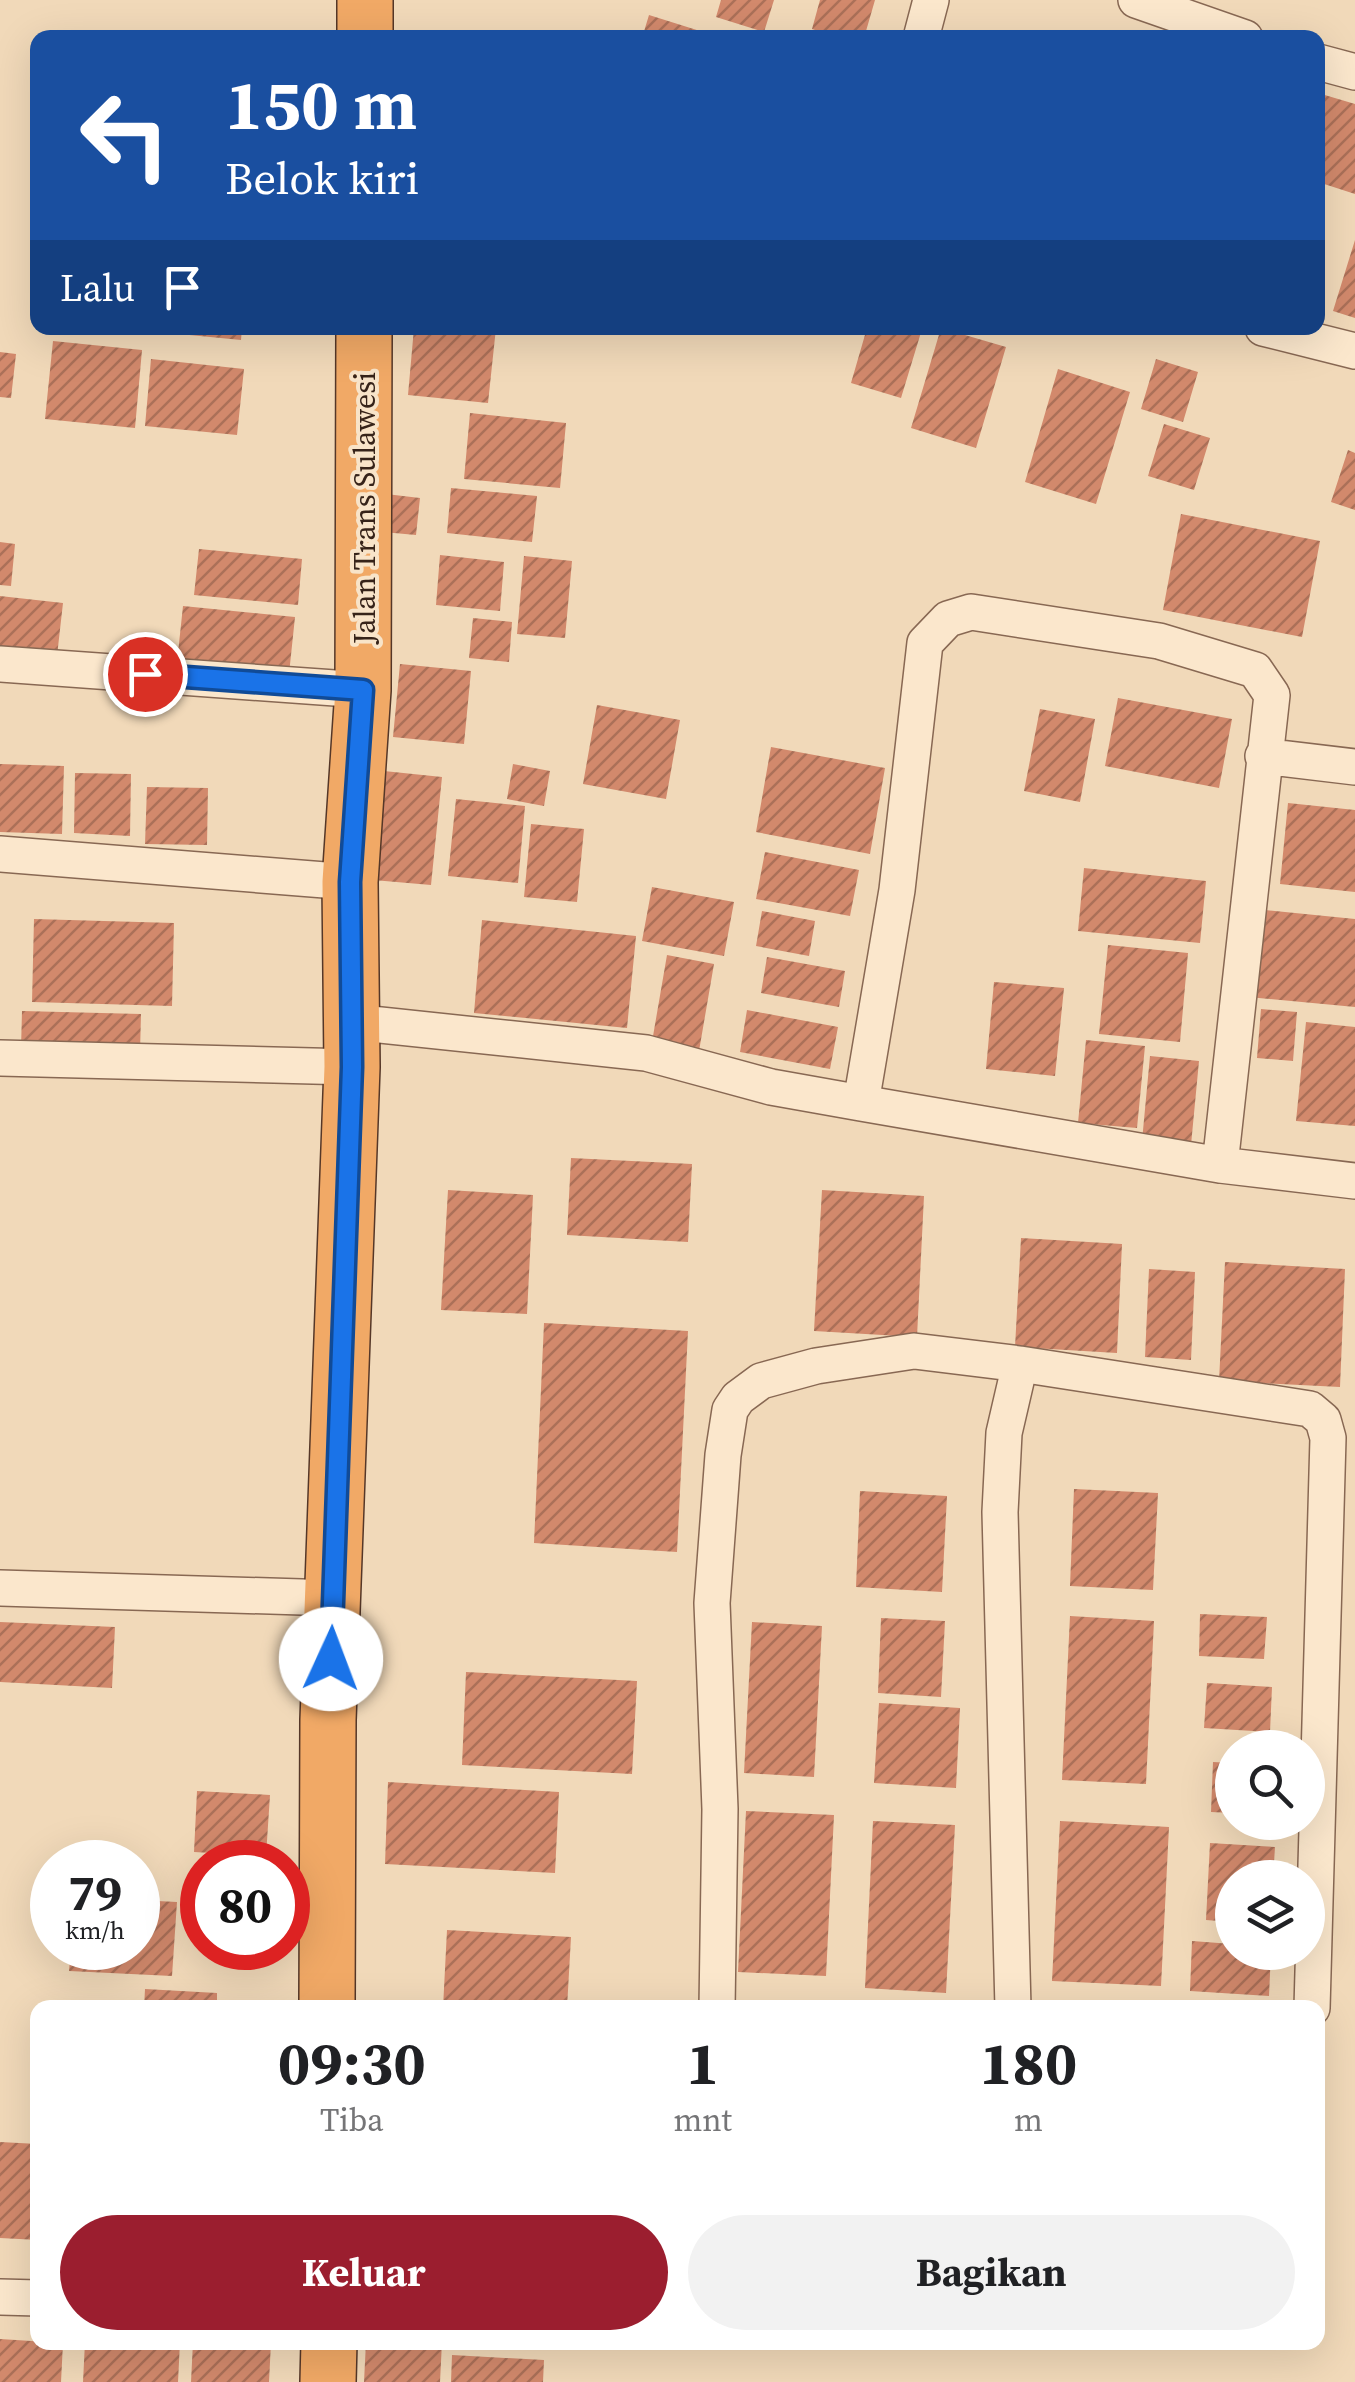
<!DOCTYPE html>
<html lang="id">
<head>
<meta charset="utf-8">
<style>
	body { margin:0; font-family:"Source Serif 4",serif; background:#f2f2f2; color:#202124; height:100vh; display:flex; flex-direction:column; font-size:38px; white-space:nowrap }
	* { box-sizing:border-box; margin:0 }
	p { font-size:32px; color:#757577 }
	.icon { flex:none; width:55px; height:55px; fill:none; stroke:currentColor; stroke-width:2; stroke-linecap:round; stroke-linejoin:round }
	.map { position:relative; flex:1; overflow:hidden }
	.drawer { position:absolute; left:30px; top:2000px; width:1295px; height:350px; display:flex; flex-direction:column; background:#fff; border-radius:20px; box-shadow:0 10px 40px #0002 }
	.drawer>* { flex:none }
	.top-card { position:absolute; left:30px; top:30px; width:1295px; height:305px; border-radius:20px; box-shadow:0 10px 40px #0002; background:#1a4fa0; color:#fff; overflow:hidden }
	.tools { position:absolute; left:1215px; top:1730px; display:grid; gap:20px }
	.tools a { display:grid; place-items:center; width:110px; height:110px; border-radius:50%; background:#fff; box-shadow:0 10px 40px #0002; font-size:50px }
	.speed { position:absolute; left:30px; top:1840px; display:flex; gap:20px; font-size:50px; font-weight:700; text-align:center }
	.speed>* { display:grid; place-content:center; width:130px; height:130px; border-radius:50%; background:#fff; box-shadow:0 10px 40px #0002; line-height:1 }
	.speed small { font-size:25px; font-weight:400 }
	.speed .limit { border:15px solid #d22; background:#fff; color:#111 }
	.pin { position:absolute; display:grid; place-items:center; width:85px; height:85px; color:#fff; margin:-42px; border:5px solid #fff; border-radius:50%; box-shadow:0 2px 10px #0007 }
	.me { position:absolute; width:110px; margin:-55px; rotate:2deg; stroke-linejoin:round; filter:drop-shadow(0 0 8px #0008) }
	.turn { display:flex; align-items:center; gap:35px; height:210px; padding:0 30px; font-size:45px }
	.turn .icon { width:130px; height:130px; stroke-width:2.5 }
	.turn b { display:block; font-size:70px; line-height:85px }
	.then { display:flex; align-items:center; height:95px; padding:0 30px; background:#0003; gap:20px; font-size:38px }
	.eta { display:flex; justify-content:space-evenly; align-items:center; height:170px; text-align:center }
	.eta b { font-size:60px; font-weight:700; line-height:70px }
	.button { display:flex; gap:20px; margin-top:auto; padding:20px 30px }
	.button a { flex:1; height:115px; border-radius:60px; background:#9b1e2f; color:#fff; font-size:40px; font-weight:700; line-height:115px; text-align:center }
	.button a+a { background:#f2f2f2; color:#202124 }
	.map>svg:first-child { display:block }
	.building { fill:url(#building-hatch) }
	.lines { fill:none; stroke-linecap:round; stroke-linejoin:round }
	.minor-casing { stroke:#886853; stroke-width:38 }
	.trunk-casing { stroke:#553728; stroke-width:58 }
	.minor { stroke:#fbe7cc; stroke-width:35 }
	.trunk { stroke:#f1a966; stroke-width:55 }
	.route-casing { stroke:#114b97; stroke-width:25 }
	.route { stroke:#1a73e8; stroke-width:18 }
	.labels { text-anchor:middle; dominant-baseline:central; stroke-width:8; stroke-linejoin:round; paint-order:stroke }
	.street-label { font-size:30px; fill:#362319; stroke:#f8e4c9 }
</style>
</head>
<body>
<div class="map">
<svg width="1355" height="2382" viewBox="0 0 1355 2382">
	<defs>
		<pattern id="building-hatch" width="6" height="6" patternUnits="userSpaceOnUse" patternTransform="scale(2.5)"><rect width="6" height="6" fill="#d2896c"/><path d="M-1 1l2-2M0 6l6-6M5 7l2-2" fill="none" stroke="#ab7058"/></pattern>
	</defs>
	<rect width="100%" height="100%" fill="#f1d9b9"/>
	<!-- building -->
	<path class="building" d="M721 0H774L764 32 716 17Z
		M820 0H875L864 38H839L812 29Z
		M649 15 719 37V38H642Z
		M1318 93 1355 104V194L1318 182Z
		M1355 240V318L1333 311Z
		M138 328H242L241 340 138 330Z
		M414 328H496L488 403 408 395Z
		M867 328 922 329 901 398 851 383Z
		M941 328 1006 347 976 448 911 428Z
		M53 341 142 350 135 428 45 419Z
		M0 352 16 354 11 398 0 397Z
		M151 359 244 369 237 435 145 426Z
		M1156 359 1198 372 1183 422 1141 409Z
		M1058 369 1130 392 1096 504 1025 482Z
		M470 413 566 423 560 488 464 479Z
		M1164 424 1210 438 1194 490 1148 476Z
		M1348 450 1355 453V510L1331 502Z
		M451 488 537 496 532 542 447 533Z
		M386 494 420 498 416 535 383 532Z
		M1181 514 1320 541 1302 637 1163 610Z
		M0 542 15 544 11 586 0 585Z
		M199 549 302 559 298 605 194 595Z
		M440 555 504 562 500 611 436 605Z
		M524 556 572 561 565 638 517 634Z
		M0 596 63 603 57 656 0 650Z
		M183 606 295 617 289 674 177 662Z
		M473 618 512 622 509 662 469 658Z
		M400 664 471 671 464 744 393 737Z
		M1118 698 1232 719 1219 788 1105 766Z
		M597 705 680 720 666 799 583 784Z
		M1040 709 1095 719 1080 802 1024 791Z
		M771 747 885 768 870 854 756 832Z
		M0 764 64 766 62 834 0 832Z
		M513 764 550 771 544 806 507 799Z
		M384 771 442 777 431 885 373 880Z
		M75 773 131 774 130 836 74 833Z
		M147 787 208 788 207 845 145 844Z
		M456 799 525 806 518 883 448 876Z
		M1288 803 1355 810V892L1280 884Z
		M531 824 584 829 577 902 524 897Z
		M765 852 859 870 850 916 756 899Z
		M1084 868 1206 881 1200 943 1078 931Z
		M652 887 734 902 724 956 642 941Z
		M1255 909 1355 919V1007L1248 997Z
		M762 911 815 921 809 956 756 946Z
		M34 919 174 923 172 1006 32 1002Z
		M482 920 636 936 627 1028 474 1013Z
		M1108 945 1188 953 1180 1042 1099 1034Z
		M667 955 714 964 699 1051 652 1042Z
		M767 957 845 971 839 1007 761 993Z
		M994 982 1064 988 1055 1076 986 1069Z
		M1261 1009 1297 1012 1293 1061 1257 1058Z
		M747 1010 838 1027 830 1069 740 1052Z
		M22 1011 141 1014 140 1053 21 1049Z
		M1306 1022 1355 1027V1126L1296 1121Z
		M1086 1040 1145 1046 1137 1128 1078 1123Z
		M1150 1056 1199 1061 1191 1145 1142 1141Z
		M571 1158 692 1164 688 1242 567 1235Z
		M448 1190 533 1195 527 1314 441 1310Z
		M822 1190 924 1196 917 1337 814 1331Z
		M1021 1238 1122 1244 1117 1353 1015 1347Z
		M1225 1262 1345 1269 1340 1387 1219 1381Z
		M1149 1269 1195 1272 1191 1360 1145 1357Z
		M544 1323 688 1331 677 1552 534 1543Z
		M1074 1489 1158 1493 1153 1590 1070 1586Z
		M860 1491 947 1496 942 1592 856 1587Z
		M1200 1614 1267 1617 1264 1659 1199 1656Z
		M1070 1616 1154 1621 1146 1784 1062 1780Z
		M881 1618 945 1621 941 1697 878 1693Z
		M0 1622 115 1627 112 1688 0 1682Z
		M752 1622 822 1626 814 1777 744 1773Z
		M466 1672 637 1681 632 1774 462 1765Z
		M1207 1683 1272 1687 1270 1732 1204 1728Z
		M879 1703 960 1708 956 1788 874 1783Z
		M1213 1762 1232 1763V1813L1211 1812Z
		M388 1782 559 1792 555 1873 385 1864Z
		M197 1791 270 1795 266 1856 194 1852Z
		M746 1811 834 1815 826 1976 738 1972Z
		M873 1821 955 1825 946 1993 865 1988Z
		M1060 1821 1169 1827 1161 1986 1052 1981Z
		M1210 1843 1275 1847 1273 1878H1232V1922L1206 1920Z
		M138 1900 177 1902 172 1976 69 1971 71 1948H138Z
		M447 1930 571 1937 567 2008H443Z
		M1192 1941 1232 1944V1952H1271L1269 1996 1190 1991Z
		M145 1989 217 1993V2008H144Z
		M741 2002 782 2004V2008H740Z
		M0 2142 38 2144V2240L0 2238Z
		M0 2339 63 2343 61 2382H0Z
		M85 2342H180L178 2382H83Z
		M193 2342H271L269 2382H191Z
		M366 2342H442L440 2382H364Z
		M452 2355 544 2360 543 2382H451Z"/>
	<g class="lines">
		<!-- minor casing -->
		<g class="minor-casing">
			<path id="minor" d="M1136 0 1245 38
				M921 38 931 0
				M1318 62 1355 72
				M1263 328 1355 351
				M0 664 363 690
				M1263 756 1355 767
				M0 854 350 882
				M352 1022 646 1053 771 1087 861 1103 1220 1165 1355 1181
				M0 1058 352 1067
				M861 1103 897 890 925 643 948 619 971 612 1159 641 1255 670 1272 695 1220 1165
				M0 1588 334 1598
				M717 2008 720 1809 712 1603 723 1455 730 1410 738 1398 761 1381 816 1366 914 1351 1020 1364
				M1013 2008 1000 1512 1004 1433 1020 1364 1310 1409 1323 1420 1328 1438 1312 2008
				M0 2297 38 2298"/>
		</g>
		<!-- trunk casing -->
		<g class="trunk-casing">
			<path id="trunk" d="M365 38V0
				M327 2008 328 1720 352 1067 350 882 363 690 364 328
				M328 2382 329 2342"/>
		</g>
		<!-- minor -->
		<use href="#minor" class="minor"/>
		<!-- trunk -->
		<use href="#trunk" class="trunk"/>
	</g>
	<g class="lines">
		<!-- route casing -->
		<g class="route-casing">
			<path id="route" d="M145 674 363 690 350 882 352 1067 331 1659"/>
		</g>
		<!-- route -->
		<use href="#route" class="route"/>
	</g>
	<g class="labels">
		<!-- street labels -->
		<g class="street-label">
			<text transform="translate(364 508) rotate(-90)">Jalan Trans Sulawesi</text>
		</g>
	</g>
</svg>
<div class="tools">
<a><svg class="icon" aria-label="search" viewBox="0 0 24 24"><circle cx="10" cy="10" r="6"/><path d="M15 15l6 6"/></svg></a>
<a><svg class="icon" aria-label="layers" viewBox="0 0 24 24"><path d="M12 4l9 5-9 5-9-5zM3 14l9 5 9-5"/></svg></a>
</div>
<div class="speed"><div>79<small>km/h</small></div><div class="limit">80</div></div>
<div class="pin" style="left:145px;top:674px;background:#d93025"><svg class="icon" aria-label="arrive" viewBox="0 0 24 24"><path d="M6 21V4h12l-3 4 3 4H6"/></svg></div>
<svg class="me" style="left:331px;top:1659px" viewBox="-20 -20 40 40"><circle r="19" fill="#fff"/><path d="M0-13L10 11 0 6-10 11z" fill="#1a73e8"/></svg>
<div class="top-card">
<div class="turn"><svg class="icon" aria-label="left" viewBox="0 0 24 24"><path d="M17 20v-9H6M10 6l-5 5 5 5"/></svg><div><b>150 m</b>Belok kiri</div></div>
<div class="then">Lalu<svg class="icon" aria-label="arrive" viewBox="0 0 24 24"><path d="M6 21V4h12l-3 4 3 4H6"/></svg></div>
</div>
<section class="drawer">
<div class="eta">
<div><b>09:30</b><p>Tiba</p></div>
<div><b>1</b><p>mnt</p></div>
<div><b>180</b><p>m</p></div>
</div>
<div class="button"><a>Keluar</a><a>Bagikan</a></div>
</section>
</div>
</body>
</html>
